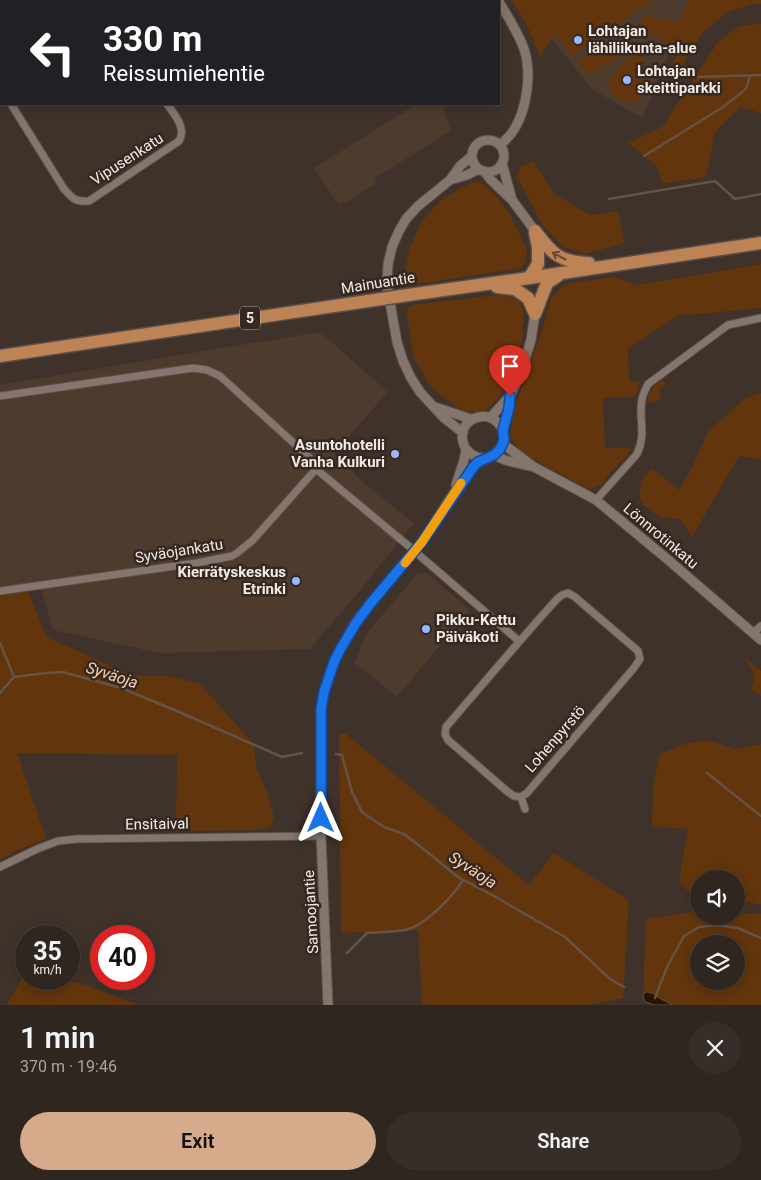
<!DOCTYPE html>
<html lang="en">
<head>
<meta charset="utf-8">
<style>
	body { margin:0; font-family:Roboto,sans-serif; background:#372e29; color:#f1f3f6; height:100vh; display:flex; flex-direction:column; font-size:19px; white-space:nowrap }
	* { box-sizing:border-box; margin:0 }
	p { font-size:16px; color:#a7a5a5 }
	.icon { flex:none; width:28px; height:28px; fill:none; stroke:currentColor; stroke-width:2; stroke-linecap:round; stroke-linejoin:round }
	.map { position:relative; height:1005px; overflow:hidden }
	.side { display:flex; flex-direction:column; background:#2f2620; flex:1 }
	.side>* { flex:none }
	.top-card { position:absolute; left:0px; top:0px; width:500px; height:105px; box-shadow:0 2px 12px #0003,0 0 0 1px #4a433e; background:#202124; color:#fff; overflow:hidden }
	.tools { position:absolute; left:690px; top:870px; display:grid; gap:10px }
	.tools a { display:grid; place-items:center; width:55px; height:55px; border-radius:50%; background:#2f2620; box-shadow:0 2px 12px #0003,0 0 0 1px #4a433e; font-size:25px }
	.speed { position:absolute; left:15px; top:925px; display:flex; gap:10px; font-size:25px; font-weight:700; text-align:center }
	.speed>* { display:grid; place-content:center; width:65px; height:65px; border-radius:50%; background:#2f2620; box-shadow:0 2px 12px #0003,0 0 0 1px #4a433e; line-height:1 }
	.speed small { font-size:12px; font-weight:400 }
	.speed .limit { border:8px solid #d22; background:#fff; color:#111 }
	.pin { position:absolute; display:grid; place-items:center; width:42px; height:42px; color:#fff; margin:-51px -21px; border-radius:50% 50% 50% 0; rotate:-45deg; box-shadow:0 0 5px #0007 }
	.pin .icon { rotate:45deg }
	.me { position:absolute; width:55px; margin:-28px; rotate:0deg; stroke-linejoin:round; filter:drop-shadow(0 0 4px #0008) }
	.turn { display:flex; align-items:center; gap:18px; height:105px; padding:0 20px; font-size:22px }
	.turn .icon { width:65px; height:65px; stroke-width:2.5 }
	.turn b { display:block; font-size:35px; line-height:42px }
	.round { display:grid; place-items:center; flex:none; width:52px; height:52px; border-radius:26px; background:#372e29 }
	.headline { display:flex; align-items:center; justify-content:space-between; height:85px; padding:0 20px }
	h1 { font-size:30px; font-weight:600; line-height:38px }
	.action { display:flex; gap:10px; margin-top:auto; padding:10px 20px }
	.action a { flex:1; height:58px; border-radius:30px; background:#d6ab8b; color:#111; font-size:20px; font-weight:600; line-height:58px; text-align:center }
	.action a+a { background:#372e29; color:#f1f3f6 }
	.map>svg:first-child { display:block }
	.built { fill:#4d3b2e }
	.green { fill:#62350c; fill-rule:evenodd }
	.water { fill:#291302; stroke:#655446 }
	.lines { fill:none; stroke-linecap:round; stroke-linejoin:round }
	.stream { stroke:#655446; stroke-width:2.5 }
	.minor-casing { stroke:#5a5049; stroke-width:9 }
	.tertiary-casing { stroke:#5a5049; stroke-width:11 }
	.trunk-casing { stroke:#5a5049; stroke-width:15 }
	.minor { stroke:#84766c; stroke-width:7 }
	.tertiary { stroke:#84766c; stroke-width:9 }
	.trunk { stroke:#be8354; stroke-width:12 }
	.trunk-bridge-casing { stroke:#5a5049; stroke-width:15; stroke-linecap:butt }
	.trunk-bridge { stroke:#be8354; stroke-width:12 }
	.oneway { stroke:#644832 }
	.route-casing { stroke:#114b97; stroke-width:12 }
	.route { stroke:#1a73e8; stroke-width:9 }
	.slow { stroke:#f59e0b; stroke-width:9 }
	.poi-dot { fill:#99b5fd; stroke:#342820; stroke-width:2 }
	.labels { text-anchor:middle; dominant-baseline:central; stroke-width:5; stroke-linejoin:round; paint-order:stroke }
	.shield { fill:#342820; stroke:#b9b0aa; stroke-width:1 }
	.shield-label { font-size:14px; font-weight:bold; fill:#f2eae5 }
	.poi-label { font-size:15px; font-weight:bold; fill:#f2eae5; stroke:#342820; text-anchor:start }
	.street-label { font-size:15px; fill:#f2eae5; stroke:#342820 }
	.water-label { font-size:16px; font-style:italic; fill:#f9d1b3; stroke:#342820 }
</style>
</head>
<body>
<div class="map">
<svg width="761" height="1005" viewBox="0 0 761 1005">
	<rect width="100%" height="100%" fill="#3f322a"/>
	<!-- built -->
	<path class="built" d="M521 0H691L643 117 636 115 592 89Z
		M417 104H447L443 108 451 131 374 179 377 183 346 203 344 201 338 204 314 168Z
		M320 332 388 392 334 453 365 484 414 523 361 589 310 649 160 653 53 630 41 588 0 593V385Z
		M418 573H427L470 610 397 697 355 663 366 634Z"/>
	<!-- green -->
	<path class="green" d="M511 0H654L571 56 555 31 554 35 540 58C533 36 524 18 511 0Z
		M688 0H761V4H752L728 12 703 32 680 69 673 63 681 43C668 49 649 34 640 25L645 15 679 22Z
		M761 24V113L740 107 715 132 706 177 663 184 656 165 628 143 662 127 718 42 734 29 746 25Z
		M606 42 612 44 619 56 590 75 582 69 577 60Z
		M633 53 644 57 643 71 644 85 638 100 630 103 618 98 609 91 611 76Z
		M533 161 555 194 590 215 618 211 625 243 585 254 564 247 543 226 517 177 520 167Z
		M481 182 495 195 510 214 527 250 525 262 521 268 403 286 409 250 421 222 441 200 470 183Z
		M761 264V308L677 316 628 349 629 381 640 382 635 397 603 398 605 448H630L631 451 613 470 601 485 589 489 541 464 517 448 510 436 514 408 526 377 545 321 551 298 565 284 612 277 638 285Z
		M506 294 521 303 524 314 522 342 513 372 497 400 483 413 463 411 432 389 414 358 406 311 412 305Z
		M663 379 666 385 659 388 661 400 647 403C649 390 652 387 663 379Z
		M761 393V460L739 456 692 537 681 519 661 517 643 505 639 495 642 480 648 472 653 469 679 490 693 466 707 433 744 399Z
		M27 589 47 637 130 675 166 676 199 683 253 743 257 770 266 789 274 817 271 827 256 830 176 831 177 755 17 753 46 839 18 850 0 860V593Z
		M745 658 761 671V696L751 690 755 677Z
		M339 734H346L529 885 554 853 629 900 623 998 588 1005H429L422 1003 418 930 341 933Z
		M706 740 736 749 761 744V904L736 902V879H699V897L688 891 679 881 688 829 652 827 653 785 660 754 681 745Z
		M697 911H699V916H736V913L761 914V1005H655L645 1002 643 996 646 919ZM699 944H736V981H699Z
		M26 971V979H62L89 986 138 1005H7Z"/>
	<!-- water -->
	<path class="water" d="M645 992C653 992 655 995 661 999 665 1001 669 1003 673 1005H655L645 1002 643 996Z"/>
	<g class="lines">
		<!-- stream -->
		<path class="stream" d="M695 77 761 75
			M644 156 723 107 746 89 750 76
			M609 199 715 181 735 199 761 194
			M0 643 14 677
			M0 693 14 677 45 673 63 672 121 688 177 711 282 757 302 753
			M336 754 342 755 352 792 362 812 384 827 404 834 426 851 458 877 494 896 565 937 610 979 624 987
			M707 773 761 816
			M347 953 367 933C379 932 393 932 405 930 425 926 453 896 463 880
			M655 998 667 967 684 936 699 927 717 925 738 928 761 938"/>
		<!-- minor casing -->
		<g class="minor-casing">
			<path id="minor" d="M101 0V1
				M14 1 16 0
				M0 10 1 9
				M11 104 64 189C73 199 75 202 89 201L179 141C187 128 174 114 167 104
				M0 396 193 368 207 370 220 376 309 457 316 469
				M596 500 637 454C647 433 638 419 642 399 643 393 646 389 648 384L728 325 761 318
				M0 591 196 563 232 556 237 553 253 540 316 469 405 543 519 641
				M568 593 575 597 638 651 640 659 633 669 527 793 521 797 514 796 508 792 448 740 445 734 446 727C483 684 519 641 557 599L562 595Z
				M753 633 761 626
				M521 797 525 809
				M0 867 37 849 58 841 77 839 321 836"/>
		</g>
		<!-- tertiary casing -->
		<g class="tertiary-casing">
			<path id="tertiary" d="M499 2C508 17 518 32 524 49 532 72 527 108 515 128 511 135 506 140 500 145
				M472 156a16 16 0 1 1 32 0a16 16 0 1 1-32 0Z
				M502 163 512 200
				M484 171 491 180 512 200 535 231
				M450 180 467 175 479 169
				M435 407 471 419
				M490 418 510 396
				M503 430 509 408 510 396 523 366 531 340 535 314
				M463 433 443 417 420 392 411 378 403 361 397 342 387 285 388 264 392 247 399 231 406 219 418 206 450 180 460 166 472 156
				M503 444 534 467 596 500 666 558 761 640
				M494 455 505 460 529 466
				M456 485 464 460 466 449
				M328 1005 321 836V709L324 692 334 661 341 648 355 623 370 604 422 542 451 497 474 466C482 459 494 458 500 450 511 434 497 413 479 417 453 422 458 461 489 458"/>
		</g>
		<!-- trunk casing -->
		<g class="trunk-casing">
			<path id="trunk" d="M535 231C552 253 558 262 589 263
				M529 278 538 264V247L535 233
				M497 287 515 289 528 298 535 314
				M408 295 529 278 761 243
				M535 314 547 283 559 275
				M0 356 368 301"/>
		</g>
		<!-- minor -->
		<use href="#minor" class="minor"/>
		<!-- tertiary -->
		<use href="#tertiary" class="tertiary"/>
		<!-- trunk -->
		<use href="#trunk" class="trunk"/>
		<!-- trunk-bridge casing -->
		<g class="trunk-bridge-casing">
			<path id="trunk-bridge" d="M368 301 408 295"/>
		</g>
		<!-- trunk-bridge -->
		<use href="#trunk-bridge" class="trunk-bridge"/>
	</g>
	<!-- one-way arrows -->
	<defs><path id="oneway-shaft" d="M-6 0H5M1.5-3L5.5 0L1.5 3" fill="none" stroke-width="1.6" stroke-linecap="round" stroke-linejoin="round" transform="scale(1.25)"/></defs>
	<use class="oneway" href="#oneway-shaft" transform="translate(559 256) rotate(-152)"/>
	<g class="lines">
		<!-- route casing -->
		<g class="route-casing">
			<path id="route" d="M321 818V709L324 692 334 662 341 648 356 623 370 604 422 542 474 466 478 462 494 455 500 449 504 440 503 430 509 408 510 396"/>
		</g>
		<!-- route -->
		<use href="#route" class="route"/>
		<!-- slow -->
		<path class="slow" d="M405 563 422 542 461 483"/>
	</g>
	<!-- markers -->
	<g class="poi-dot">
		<circle cx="578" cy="40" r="5"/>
		<circle cx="627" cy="80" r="5"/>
		<circle cx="395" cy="454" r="5"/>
		<circle cx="296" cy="581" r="5"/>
		<circle cx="426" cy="629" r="5"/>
	</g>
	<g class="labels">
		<!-- shield labels -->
		<rect class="shield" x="240" y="306.5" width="20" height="23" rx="4"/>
		<g class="shield-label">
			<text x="250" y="318">5</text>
		</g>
		<!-- poi labels -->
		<g class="poi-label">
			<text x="588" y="31">Lohtajan<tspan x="588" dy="17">lähiliikunta-alue</tspan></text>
			<text x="637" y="71">Lohtajan<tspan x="637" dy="17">skeittiparkki</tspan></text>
			<text x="385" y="445" text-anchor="end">Asuntohotelli<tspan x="385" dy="17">Vanha Kulkuri</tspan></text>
			<text x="286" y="572" text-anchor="end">Kierrätyskeskus<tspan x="286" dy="17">Etrinki</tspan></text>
			<text x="436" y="620">Pikku-Kettu<tspan x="436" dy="17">Päiväkoti</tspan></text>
		</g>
		<!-- street labels -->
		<g class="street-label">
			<text transform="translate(127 159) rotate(-33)">Vipusenkatu</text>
			<text transform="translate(378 283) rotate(-9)">Mainuantie</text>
			<text transform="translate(661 536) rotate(40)">Lönnrotinkatu</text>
			<text transform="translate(179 551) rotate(-9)">Syväojankatu</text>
			<text transform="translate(555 739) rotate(-49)">Lohenpyrstö</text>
			<text transform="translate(157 824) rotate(-1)">Ensitaival</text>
			<text transform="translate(311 912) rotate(-93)">Samoojantie</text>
		</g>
		<!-- water labels -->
		<g class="water-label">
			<text transform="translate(112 675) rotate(18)">Syväoja</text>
			<text transform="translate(473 870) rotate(33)">Syväoja</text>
		</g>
	</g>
</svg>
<div class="tools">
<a><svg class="icon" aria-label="sound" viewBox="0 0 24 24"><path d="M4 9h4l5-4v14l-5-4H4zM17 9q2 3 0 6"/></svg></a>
<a><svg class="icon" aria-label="layers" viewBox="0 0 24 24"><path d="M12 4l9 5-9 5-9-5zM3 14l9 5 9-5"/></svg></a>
</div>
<div class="speed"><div>35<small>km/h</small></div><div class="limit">40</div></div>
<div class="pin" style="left:510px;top:396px;background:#d93025"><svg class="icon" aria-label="arrive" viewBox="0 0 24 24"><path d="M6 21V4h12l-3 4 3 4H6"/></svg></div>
<svg class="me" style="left:321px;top:818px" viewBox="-20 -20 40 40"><path d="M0-17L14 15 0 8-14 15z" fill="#1a73e8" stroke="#fff" stroke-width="4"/></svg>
<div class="top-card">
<div class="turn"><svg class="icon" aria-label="left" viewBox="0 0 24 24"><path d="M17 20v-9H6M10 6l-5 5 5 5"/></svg><div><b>330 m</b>Reissumiehentie</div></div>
</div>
</div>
<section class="side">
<div class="headline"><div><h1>1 min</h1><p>370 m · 19:46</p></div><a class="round"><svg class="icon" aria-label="close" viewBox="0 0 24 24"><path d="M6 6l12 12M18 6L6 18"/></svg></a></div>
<div class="action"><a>Exit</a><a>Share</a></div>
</section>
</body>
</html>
